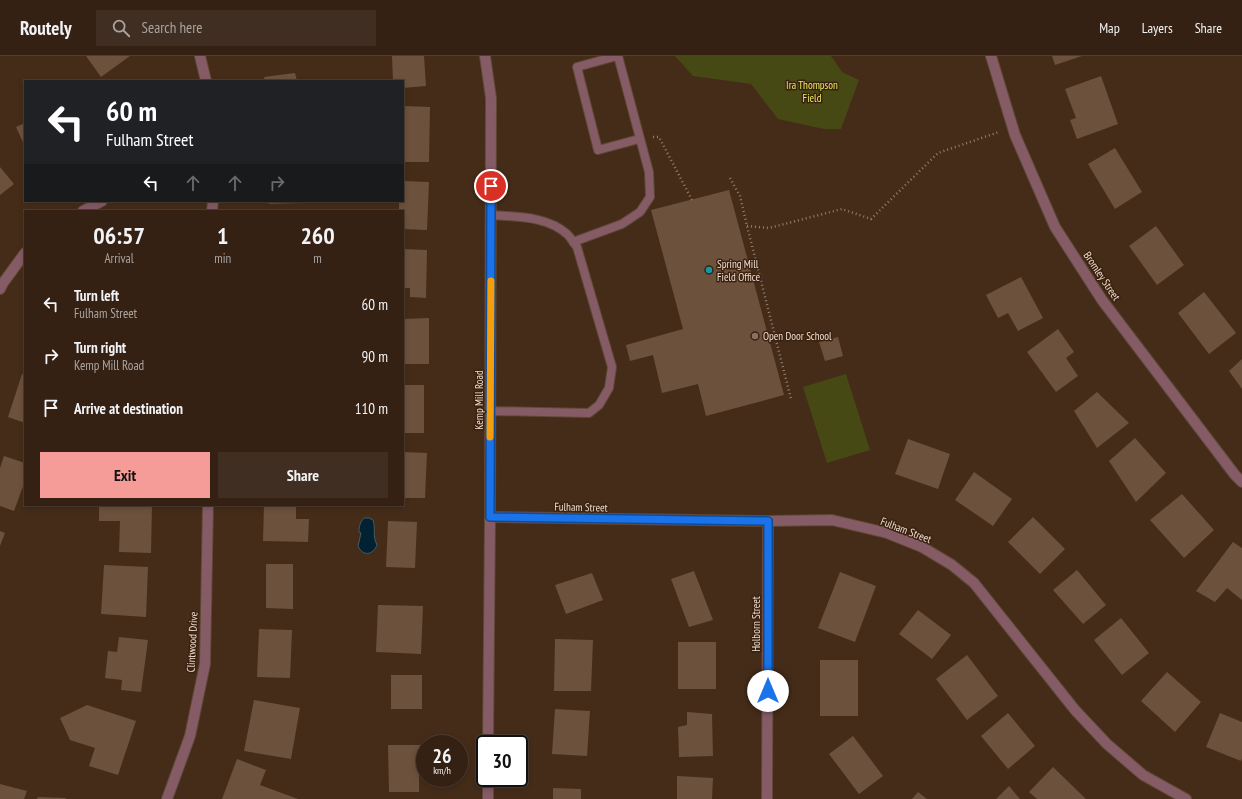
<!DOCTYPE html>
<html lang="en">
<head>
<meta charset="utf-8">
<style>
	body { margin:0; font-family:"PT Sans Narrow",sans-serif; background:#3f2e21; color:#f1f3f6; height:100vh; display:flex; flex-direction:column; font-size:15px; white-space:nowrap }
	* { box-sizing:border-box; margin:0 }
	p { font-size:13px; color:#a9a3a0 }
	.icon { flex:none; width:22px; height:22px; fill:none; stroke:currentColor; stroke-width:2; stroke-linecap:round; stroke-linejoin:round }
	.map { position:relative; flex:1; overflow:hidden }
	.panel { position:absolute; left:24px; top:154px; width:380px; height:296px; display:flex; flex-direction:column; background:#342113; border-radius:0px; box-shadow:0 2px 6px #0003,0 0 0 1px #4e3e33 }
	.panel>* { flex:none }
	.guide { position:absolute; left:24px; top:24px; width:380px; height:122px; border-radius:0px; box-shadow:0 2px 6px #0003,0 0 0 1px #4e3e33; background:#202124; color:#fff; overflow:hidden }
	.speed { position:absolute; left:416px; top:679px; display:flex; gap:8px; font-size:20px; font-weight:700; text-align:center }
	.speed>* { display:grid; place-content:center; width:52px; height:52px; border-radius:50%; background:#342113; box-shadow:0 2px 6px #0003,0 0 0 1px #4e3e33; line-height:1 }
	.speed small { font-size:10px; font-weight:400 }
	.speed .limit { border:2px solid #111; border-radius:6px; background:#fff; color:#111 }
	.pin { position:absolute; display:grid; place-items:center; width:34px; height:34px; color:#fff; margin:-17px; border:2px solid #fff; border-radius:50%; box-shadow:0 1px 4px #0007 }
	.me { position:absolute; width:44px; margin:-22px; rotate:0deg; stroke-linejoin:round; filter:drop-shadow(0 0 3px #0008) }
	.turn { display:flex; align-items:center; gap:14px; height:84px; padding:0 16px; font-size:18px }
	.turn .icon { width:52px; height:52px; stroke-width:2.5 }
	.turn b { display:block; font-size:28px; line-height:34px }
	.lanes { display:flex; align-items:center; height:38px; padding:0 16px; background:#0003; justify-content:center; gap:20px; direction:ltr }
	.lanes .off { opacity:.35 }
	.eta { display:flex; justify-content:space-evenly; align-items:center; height:68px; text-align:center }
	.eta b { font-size:24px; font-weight:800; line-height:28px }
	.primary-button { display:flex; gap:8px; margin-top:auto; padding:8px 16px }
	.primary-button a { flex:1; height:46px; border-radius:0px; background:#f59b98; color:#111; font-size:16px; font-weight:800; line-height:46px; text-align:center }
	.primary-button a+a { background:#3f2e21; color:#f1f3f6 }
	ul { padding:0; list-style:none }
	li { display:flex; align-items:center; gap:12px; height:52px; padding:0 16px }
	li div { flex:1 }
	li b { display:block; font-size:15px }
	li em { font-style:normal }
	header { display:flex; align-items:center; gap:24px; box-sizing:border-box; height:56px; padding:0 20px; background:#342113; border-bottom:1px solid #4e3e33 }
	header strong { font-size:19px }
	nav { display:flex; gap:22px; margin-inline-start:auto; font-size:14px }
	.search { width:280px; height:36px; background:#3f2e21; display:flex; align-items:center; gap:10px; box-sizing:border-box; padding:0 14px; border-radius:0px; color:#a9a3a0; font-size:15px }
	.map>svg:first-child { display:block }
	.green { fill:#464914 }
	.water { fill:#022234; stroke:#495a64 }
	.building { fill:#6c513d }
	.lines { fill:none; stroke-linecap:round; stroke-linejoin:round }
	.service-casing { stroke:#604837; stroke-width:10 }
	.minor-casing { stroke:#604837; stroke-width:12 }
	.tertiary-casing { stroke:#604837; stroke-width:12 }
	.path { stroke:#947e6f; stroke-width:2.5; stroke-dasharray:1 3; stroke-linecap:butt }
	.service { stroke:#855b66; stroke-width:8 }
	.minor { stroke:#855b66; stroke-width:10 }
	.tertiary { stroke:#855b66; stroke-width:10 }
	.route-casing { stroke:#114b97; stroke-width:10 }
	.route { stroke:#1a73e8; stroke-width:7 }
	.slow { stroke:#f59e0b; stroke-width:7 }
	.culture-dot { fill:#0f9aa8; stroke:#3a220f; stroke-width:1.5 }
	.education-dot { fill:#8d6e63; stroke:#3a220f; stroke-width:1.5 }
	.labels { text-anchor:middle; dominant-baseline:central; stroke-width:3; stroke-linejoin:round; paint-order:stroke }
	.park-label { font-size:11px; fill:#e5eb65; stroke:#3a220f }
	.poi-label { font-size:11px; fill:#efded3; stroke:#3a220f; text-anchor:start }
	.street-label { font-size:11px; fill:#efded3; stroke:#3a220f }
</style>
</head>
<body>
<header>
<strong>Routely</strong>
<div class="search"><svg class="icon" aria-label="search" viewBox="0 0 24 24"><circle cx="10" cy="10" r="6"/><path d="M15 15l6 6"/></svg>Search here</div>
<nav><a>Map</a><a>Layers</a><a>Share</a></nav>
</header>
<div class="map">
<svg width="1242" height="743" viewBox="0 0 1242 743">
	<rect width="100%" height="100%" fill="#452c19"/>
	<!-- green -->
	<path class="green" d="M675 0H831L842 16 859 24 841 73H824L778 63 751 28 693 20Z
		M846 318 870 394 827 407 803 331Z"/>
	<!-- water -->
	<path class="water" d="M364 462H369L373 464C376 474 372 479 377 489 373 499 363 501 358 490L361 477 359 476C359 471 360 466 364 462Z"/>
	<!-- building -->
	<path class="building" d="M86 0H130L101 21Z
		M392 0H424L426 30 403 32V25H393Z
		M1052 0H1082L1055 9Z
		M295 17 297 25H265L264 21Z
		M1101 20 1118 68 1077 83 1070 64 1076 62 1065 33Z
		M403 50 430 51 429 106H403Z
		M25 67V91L16 71Z
		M1115 92 1142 136 1115 153 1088 108Z
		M0 111 14 128 0 139Z
		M403 125 429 126 427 174 403 173V155H399V145H403Z
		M729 134 784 339 706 360 698 328 662 337 653 299 630 305 626 289 683 273 651 154Z
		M269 145H302V147L269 148Z
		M1156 170 1184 209 1157 229 1129 190Z
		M403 193 427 194 426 242 410 241V232H403Z
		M1021 221 1043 262 1018 275 1008 257 998 262 986 239Z
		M1204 236 1236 277 1209 298 1178 257Z
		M429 262V308H403V263Z
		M1058 273 1074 296 1066 302 1078 320 1056 336 1027 296Z
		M838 281 843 300 825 305 819 286Z
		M1242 303V333L1229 315Z
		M22 318 25 319V367L8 361Z
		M403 329H424V377H403Z
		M1097 336 1129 367 1097 392 1074 355Z
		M1135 382 1166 417 1136 446 1109 405Z
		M908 383 950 398 938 433 895 418Z
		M403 396 427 397 425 442H403Z
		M4 400 25 407V425L14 455 0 450V412Z
		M974 416 1012 443 993 470 955 444Z
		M1182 438 1214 474 1184 502 1150 464Z
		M99 449H152L151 497 119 496 120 465H99Z
		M264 449H296V463H309L308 486 263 485Z
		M1033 461 1065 493 1040 518 1008 486Z
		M388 465 417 466 415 512 386 511Z
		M0 475 5 477 0 490Z
		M1233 486 1242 492V544L1227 532 1215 546 1196 535Z
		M266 508H293V553L266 552Z
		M104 509 148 511 146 561 101 558Z
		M1077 514 1106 549 1083 568 1053 534Z
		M694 515 713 564 689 571 671 523Z
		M840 516 876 530 855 586 818 572Z
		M592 517 603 544 566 558 555 529Z
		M378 549 423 550 421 598 376 596Z
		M918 554 951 579 932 603 899 578Z
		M1121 562 1149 597 1122 619 1094 584Z
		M259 573 292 574 290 622 257 621Z
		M119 581 148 584 141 636 121 634 122 624 105 622 108 595 117 596Z
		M555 583 593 584 591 635H554Z
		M678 586H716V633H678Z
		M967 599 998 640 967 664 936 623Z
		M820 604H858V660H820Z
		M1167 616 1201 646 1175 676 1141 645Z
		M391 619H422V653H391Z
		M254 644 300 652 291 703 244 695Z
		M87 649 136 665 118 719 89 710 95 692 70 684 60 662Z
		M555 653 590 655 587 700 552 698Z
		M687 656 712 658 713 700 679 701 678 671 687 669Z
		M1008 657 1035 690 1008 713 981 680Z
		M1220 657 1242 666V702L1241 705 1206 691Z
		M853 680 883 720 859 738 829 698Z
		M388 689H425V703H419V736H389Z
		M237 703 266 714 260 729 298 743H222Z
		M1053 711 1086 743H1037L1029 736Z
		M677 720 713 722 712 743H677Z
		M0 728 27 735 24 743H0Z
		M1009 730 1020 743H996Z
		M553 732 581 733V743H553Z
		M918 736 927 743H912Z
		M38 741 66 742V743H37Z"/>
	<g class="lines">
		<!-- service casing -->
		<g class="service-casing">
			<path id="service" d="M617 0 577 11 598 94 639 83
				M573 186 622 168 640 156 650 141 649 116 618 0
				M490 355 589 357 599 349 609 332 612 311 577 191C574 187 571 182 567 178 547 160 517 161 491 159"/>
		</g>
		<!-- minor casing -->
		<g class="minor-casing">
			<path id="minor" d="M200 0 206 25
				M991 0 1015 79 1055 171 1102 244 1235 419 1242 426
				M83 155 102 145
				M212 155 213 145
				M0 233 3 227 25 197
				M490 461 768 465 832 464 887 477 922 491 952 509 974 527 1075 654 1107 688 1143 719 1186 743
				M167 743 190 680 205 608 208 449
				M767 743 768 465"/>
		</g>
		<!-- tertiary casing -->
		<g class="tertiary-casing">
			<path id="tertiary" d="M485 0 491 42 490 461 488 688
				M488 743V722"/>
		</g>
		<!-- path -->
		<path class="path" d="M653 81H659L692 144
			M730 122 740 140 747 170 791 343
			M747 170 769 172 842 153 871 163 938 97 999 76"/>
		<!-- service -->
		<use href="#service" class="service"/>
		<!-- minor -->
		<use href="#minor" class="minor"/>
		<!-- tertiary -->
		<use href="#tertiary" class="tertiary"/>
	</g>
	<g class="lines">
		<!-- route casing -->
		<g class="route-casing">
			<path id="route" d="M491 130 490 461 768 465V635"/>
		</g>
		<!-- route -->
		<use href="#route" class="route"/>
		<!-- slow -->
		<path class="slow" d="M490 381 491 225"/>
	</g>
	<!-- markers -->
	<circle class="culture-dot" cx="709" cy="214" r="4"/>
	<circle class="education-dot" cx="755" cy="280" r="4"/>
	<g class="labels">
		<!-- park labels -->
		<g class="park-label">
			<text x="812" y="29">Ira Thompson<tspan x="812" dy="13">Field</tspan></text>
		</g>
		<!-- poi labels -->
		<g class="poi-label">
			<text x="717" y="208">Spring Mill<tspan x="717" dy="13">Field Office</tspan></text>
			<text x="763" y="280">Open Door School</text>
		</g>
		<!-- street labels -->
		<g class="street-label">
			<text transform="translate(1102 220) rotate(56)">Bromley Street</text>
			<text transform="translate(479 344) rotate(-90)">Kemp Mill Road</text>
			<text transform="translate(581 451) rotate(1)">Fulham Street</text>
			<text transform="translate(906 474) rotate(21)">Fulham Street</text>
			<text transform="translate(756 568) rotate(-90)">Holborn Street</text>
			<text transform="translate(192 586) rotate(-87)">Clintwood Drive</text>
		</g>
	</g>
</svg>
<div class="speed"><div>26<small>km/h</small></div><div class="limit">30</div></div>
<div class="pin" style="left:491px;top:130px;background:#d93025"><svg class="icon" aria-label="arrive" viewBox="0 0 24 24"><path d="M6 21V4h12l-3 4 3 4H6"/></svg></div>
<svg class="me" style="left:768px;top:635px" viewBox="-20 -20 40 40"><circle r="19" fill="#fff"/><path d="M0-13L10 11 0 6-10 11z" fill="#1a73e8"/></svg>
<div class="guide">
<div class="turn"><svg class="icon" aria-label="left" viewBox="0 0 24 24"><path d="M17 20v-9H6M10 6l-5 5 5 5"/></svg><div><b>60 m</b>Fulham Street</div></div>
<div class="lanes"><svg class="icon" aria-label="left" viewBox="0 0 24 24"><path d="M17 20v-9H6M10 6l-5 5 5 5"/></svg><svg class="icon off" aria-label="ahead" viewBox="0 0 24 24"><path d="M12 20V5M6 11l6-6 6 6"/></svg><svg class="icon off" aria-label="ahead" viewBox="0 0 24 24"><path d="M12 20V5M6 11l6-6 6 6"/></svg><svg class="icon off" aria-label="right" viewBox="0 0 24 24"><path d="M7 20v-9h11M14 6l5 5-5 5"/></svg></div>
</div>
<section class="panel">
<div class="eta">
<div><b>06:57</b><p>Arrival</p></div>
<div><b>1</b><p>min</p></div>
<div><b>260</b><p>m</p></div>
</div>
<ul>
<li><svg class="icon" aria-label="left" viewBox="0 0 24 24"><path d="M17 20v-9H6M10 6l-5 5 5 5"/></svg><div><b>Turn left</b><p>Fulham Street</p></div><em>60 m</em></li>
<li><svg class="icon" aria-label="right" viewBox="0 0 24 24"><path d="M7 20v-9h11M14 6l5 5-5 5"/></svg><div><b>Turn right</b><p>Kemp Mill Road</p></div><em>90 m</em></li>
<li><svg class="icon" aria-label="arrive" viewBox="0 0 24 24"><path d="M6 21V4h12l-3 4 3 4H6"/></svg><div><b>Arrive at destination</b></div><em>110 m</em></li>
</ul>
<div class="primary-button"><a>Exit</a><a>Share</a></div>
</section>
</div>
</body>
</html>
